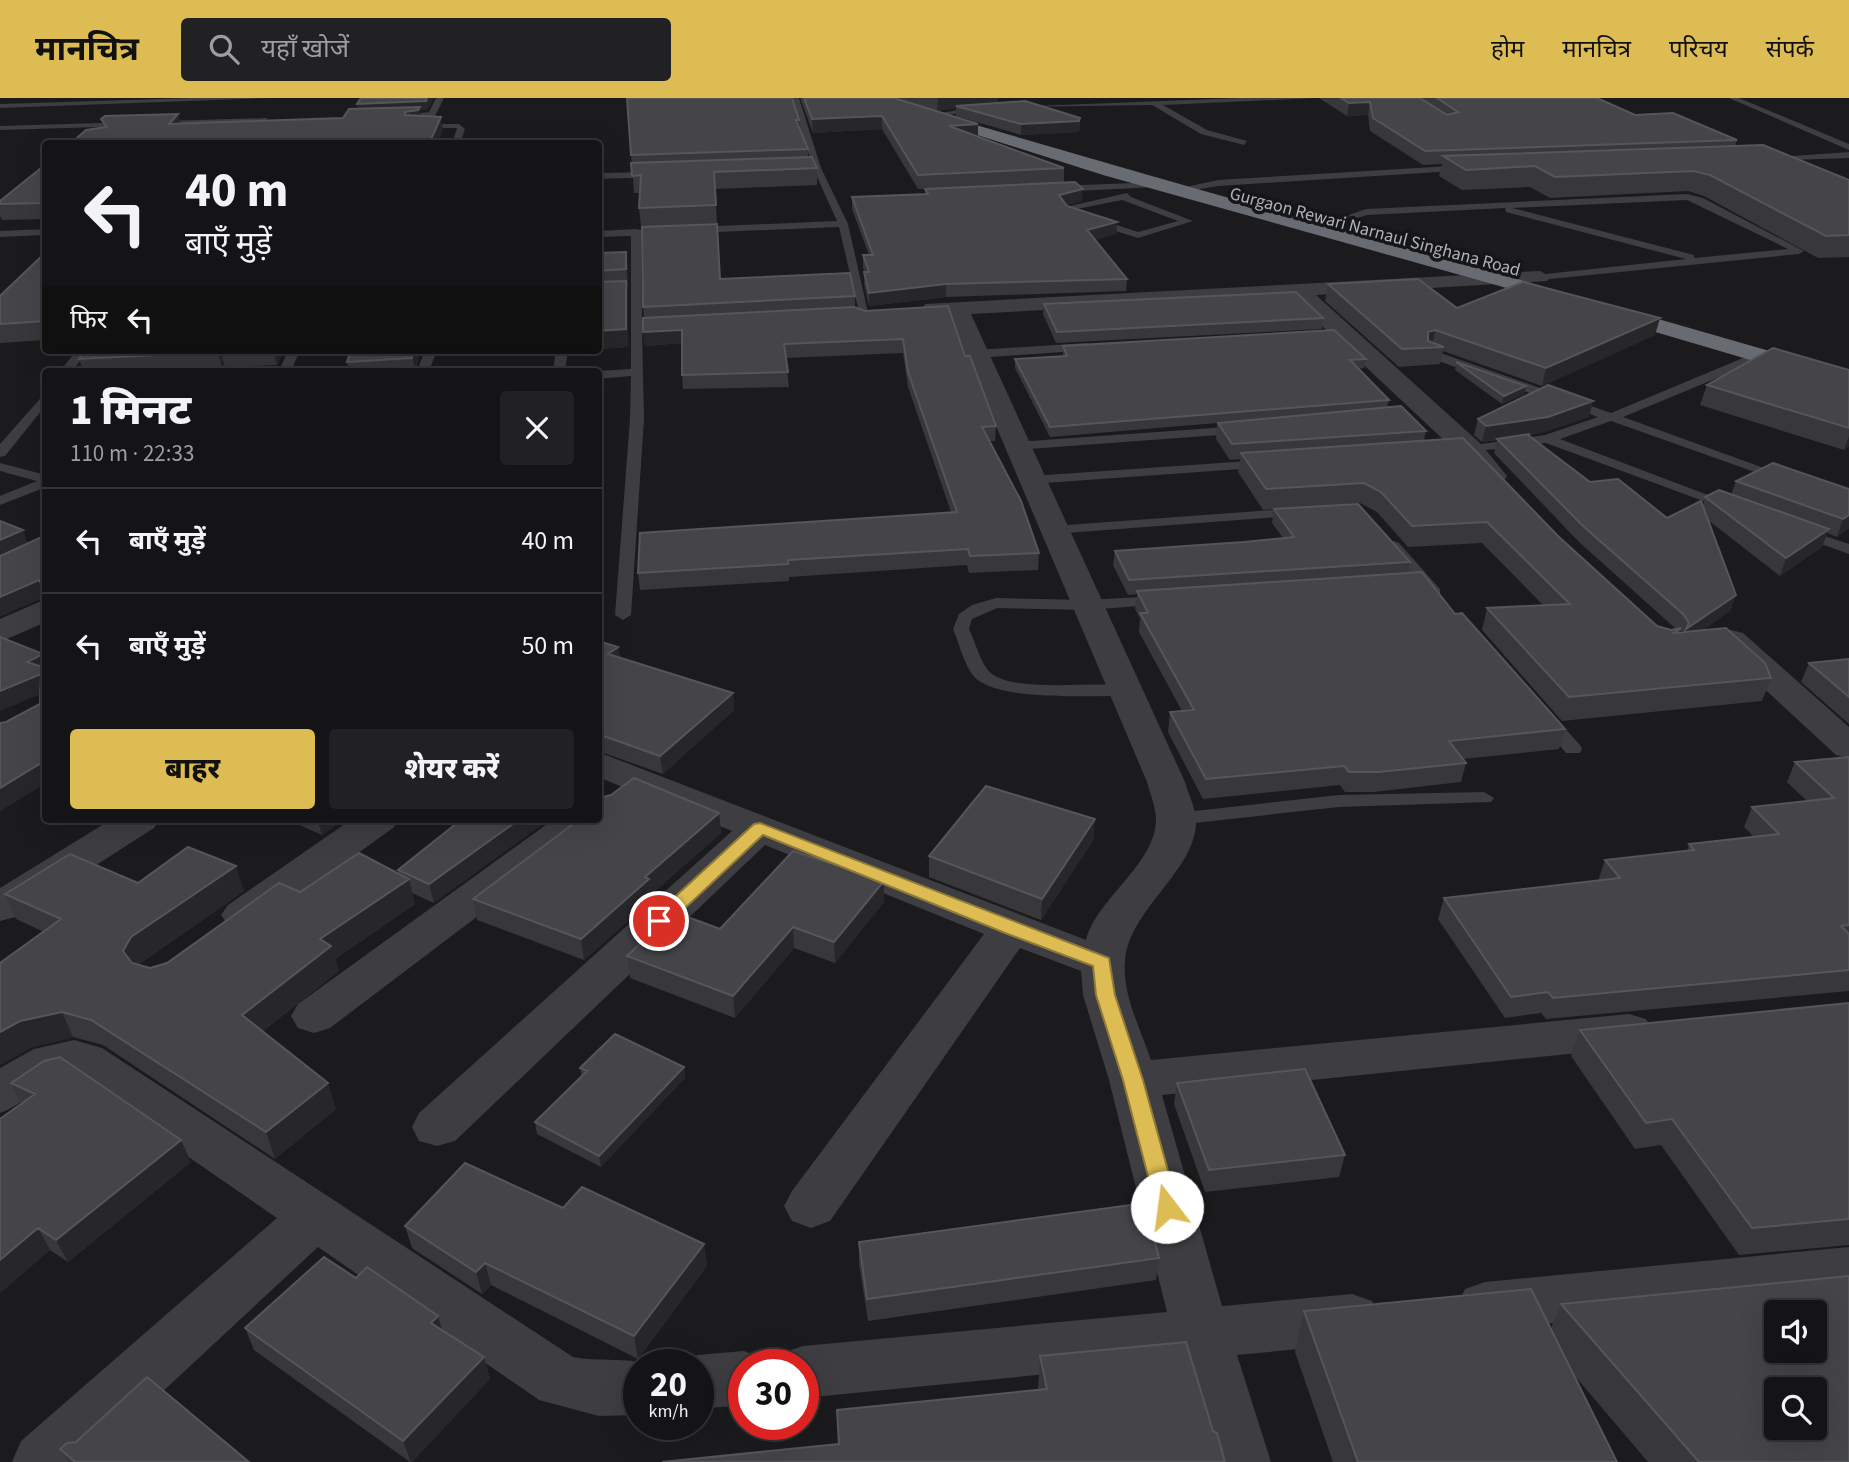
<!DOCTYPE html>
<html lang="hi">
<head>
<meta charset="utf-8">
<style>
	body { margin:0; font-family:"Source Sans 3","Noto Sans Devanagari",sans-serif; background:#212123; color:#f1f3f6; height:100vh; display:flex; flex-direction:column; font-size:26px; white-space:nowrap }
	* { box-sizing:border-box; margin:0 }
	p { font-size:23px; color:#9d9ea1 }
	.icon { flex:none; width:38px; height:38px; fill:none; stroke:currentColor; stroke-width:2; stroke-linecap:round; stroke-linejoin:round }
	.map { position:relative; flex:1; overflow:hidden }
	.details { position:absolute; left:42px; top:270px; width:560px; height:455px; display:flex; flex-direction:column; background:#141416; border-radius:7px; box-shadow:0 7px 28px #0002,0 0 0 2px #333335 }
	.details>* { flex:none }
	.top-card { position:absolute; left:42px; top:42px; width:560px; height:214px; border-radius:7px; box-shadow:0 7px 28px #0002,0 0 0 2px #333335; background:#141416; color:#f1f3f6; overflow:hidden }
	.controls { position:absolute; left:1764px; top:1202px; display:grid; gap:14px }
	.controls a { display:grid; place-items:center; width:63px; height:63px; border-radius:7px; background:#141416; box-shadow:0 7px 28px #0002,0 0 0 2px #333335; font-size:35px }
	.speed { position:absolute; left:623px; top:1251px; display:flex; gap:14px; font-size:35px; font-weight:700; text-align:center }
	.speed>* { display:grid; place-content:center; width:91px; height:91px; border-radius:50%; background:#141416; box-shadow:0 7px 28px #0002,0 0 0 2px #333335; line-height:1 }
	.speed small { font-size:18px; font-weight:400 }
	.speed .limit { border:10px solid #d22; background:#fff; color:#111 }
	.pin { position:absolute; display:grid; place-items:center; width:60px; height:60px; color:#fff; margin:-30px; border:4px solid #fff; border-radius:50%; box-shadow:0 2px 7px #0007 }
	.me { position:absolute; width:77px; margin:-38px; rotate:345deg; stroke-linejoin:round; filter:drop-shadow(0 0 5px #0008) }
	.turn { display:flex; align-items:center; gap:24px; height:147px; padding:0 28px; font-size:32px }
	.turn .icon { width:91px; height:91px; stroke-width:2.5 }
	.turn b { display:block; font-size:49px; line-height:60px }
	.then { display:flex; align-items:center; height:66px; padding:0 28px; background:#0003; gap:14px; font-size:26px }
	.round { display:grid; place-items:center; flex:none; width:74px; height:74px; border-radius:7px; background:#212123 }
	.headline { display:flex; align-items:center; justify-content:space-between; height:119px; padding:0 28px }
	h1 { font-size:42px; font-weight:800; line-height:52px }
	.primary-button { display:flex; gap:14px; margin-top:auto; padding:14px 28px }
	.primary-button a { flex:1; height:80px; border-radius:7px; background:#ddbc54; color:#111; font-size:28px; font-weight:800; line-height:80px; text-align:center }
	.primary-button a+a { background:#212123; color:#f1f3f6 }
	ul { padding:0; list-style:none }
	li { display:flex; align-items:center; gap:21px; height:105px; padding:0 28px; border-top:2px solid #333335 }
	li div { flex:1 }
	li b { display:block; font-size:26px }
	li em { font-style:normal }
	header { display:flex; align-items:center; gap:42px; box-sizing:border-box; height:98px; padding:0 35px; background:#ddbc54; color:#111 }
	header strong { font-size:33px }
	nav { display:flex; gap:38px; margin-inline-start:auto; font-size:24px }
	.search { width:490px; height:63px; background:#212123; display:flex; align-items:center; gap:18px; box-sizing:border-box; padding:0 24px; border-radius:7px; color:#9d9ea1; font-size:26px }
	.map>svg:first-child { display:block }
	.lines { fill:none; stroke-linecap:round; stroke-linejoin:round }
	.lane { fill:#3d3d42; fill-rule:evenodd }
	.street { fill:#3d3d42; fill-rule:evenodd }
	.highway { fill:#696b72; fill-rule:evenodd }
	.wall { fill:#38373b }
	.shaded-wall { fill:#272629 }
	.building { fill:#454448; stroke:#55565a; stroke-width:2; fill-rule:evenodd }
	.route { fill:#ddbc54; stroke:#907a37; stroke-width:2 }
	.labels { text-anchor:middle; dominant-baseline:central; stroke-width:7; stroke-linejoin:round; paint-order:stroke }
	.far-street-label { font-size:18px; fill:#afb2bb; stroke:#161618 }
</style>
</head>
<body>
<header>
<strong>मानचित्र</strong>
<div class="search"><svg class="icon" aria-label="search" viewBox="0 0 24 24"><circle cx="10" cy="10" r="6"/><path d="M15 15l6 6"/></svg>यहाँ खोजें</div>
<nav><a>होम</a><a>मानचित्र</a><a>परिचय</a><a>संपर्क</a></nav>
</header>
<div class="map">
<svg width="1849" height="1364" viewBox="0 0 1849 1364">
	<rect width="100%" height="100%" fill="#1b1b1d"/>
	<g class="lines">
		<!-- lane -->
		<path class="lane" d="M191 0H270L0 10V6Z
			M436 0H444L435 18 396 21 392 19 429 14Z
			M791 0H799L821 70 848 126 869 219 842 221 836 218 859 214 839 129 694 135 689 132 694 129 837 123 813 70Z
			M1239 0H1318L1163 7 1207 32 1247 43 1244 47 1201 36 1152 7 1011 9Z
			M1729 0H1739L1849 46V52Z
			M984 8 981 12 926 20 922 18Z
			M268 20 265 24 0 32V28Z
			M416 26H459L465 31 460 46H452L457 30H413Z
			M1849 54V60L1766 63 1762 60Z
			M1467 67 1470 72 1218 88 1177 95 1172 92 1218 82Z
			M659 74 656 79 598 81V75Z
			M1158 84 1155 89 1057 94 1052 91 1057 88Z
			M1127 95 1131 99 1193 123 1138 140 1068 118 1061 110ZM1122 102 1178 123 1138 134 1072 112Z
			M1687 96 1703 100 1804 153 1799 156 1540 182 1535 179 1536 177 1686 161 1506 114 1505 110 1367 117 1316 133 1311 130 1366 111ZM1687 102 1788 151 1694 160V157L1512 110Z
			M46 131V137L0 139V133Z
			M636 131 655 134 641 137 642 224H669L675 227 669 230 642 231 644 321 631 517 623 522 615 517 630 321 631 278 598 281V273L631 271V138L598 139V133Z
			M1087 245 1093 249 1091 252 976 260 970 256 976 252Z
			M77 252H89L72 273H60Z
			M288 252H300L291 273H279Z
			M425 252H437L429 273H417Z
			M556 252H568L565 273H553Z
			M1427 253H1435L1611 315 1755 255H1763V261L1623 319 1792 380 1780 383 1611 323 1560 341 1737 408 1730 412 1725 411 1546 345 1453 356V350L1545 337 1598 319 1427 259Z
			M46 294V307L5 358 0 359V346Z
			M1241 328 1246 329V335L1016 352 1009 348 1016 344Z
			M1264 362 1271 366 1269 369 1031 386 1024 382 1031 378Z
			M0 365 46 377V389L0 407V398L37 383 0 373Z
			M1300 410 1305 411V417L1053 436 1046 432 1053 428Z
			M1801 430 1849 446V456L1796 437 1794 434Z
			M1394 443 1399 445 1440 491V497H1428L1389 451V445Z
			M1160 498 1166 500V506L1087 512 997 510 972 521 969 531C975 543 979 560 987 571 1006 598 1099 581 1131 589L1134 593 1125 598C1092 597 992 605 972 576 963 563 959 545 953 531L959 516 972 507 996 500 1087 502Z
			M1545 614 1551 615 1580 647 1582 651 1580 655H1566L1539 623 1536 619Z
			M1484 694 1494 700 1491 704 1339 709 1176 727 1166 721 1176 715 1339 697Z"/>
		<!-- street -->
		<path class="street" d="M1540 173 1551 179 1547 183 1316 197 1481 346 1507 378 1503 384C1481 389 1474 373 1461 358L1291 199 971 216 1185 684C1188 695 1195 709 1196 720 1199 771 1129 810 1125 863 1122 896 1141 932 1151 962L1629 916 1646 921 1653 933 1646 945 1629 950 1162 997 1222 1208 1352 1196 1372 1203 1381 1221 1372 1239 1352 1246 1237 1257 1271 1364H1209L1180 1263 803 1300V1267H777L782 1255 803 1248 1167 1214 1109 982 1083 897 1081 873 1020 850 830 1123 811 1130 792 1123 784 1108 792 1093 984 836 765 747 455 1043 437 1048 419 1043 412 1029 419 1015 732 733 598 679V654L1086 842C1097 800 1156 766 1156 721 1156 710 1150 695 1147 684L949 217 925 216 922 211 925 206Z
			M46 501V524L0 544V521Z
			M1731 532 1743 535 1849 629V660L1836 657 1719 549 1714 542 1719 535Z
			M598 719 600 721 594 730 330 930 314 935 298 930 291 918 298 906 554 721Z
			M112 721H160L154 730 15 819 0 823V790Z
			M352 721H399L393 730 258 827 243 831 228 827 221 817 228 807Z
			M74 942 102 950 573 1259C597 1264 629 1259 650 1267H639V1317L599 1318 539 1302 318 1149 87 1364H12L21 1343 277 1120 71 978C47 978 25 1007 0 1015V970L34 951Z
			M1849 1149V1195L1485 1232 1465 1225 1457 1208 1465 1191 1485 1184Z
			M744 1253 765 1261 768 1267H744V1307L698 1311V1267L677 1265 698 1257Z"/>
		<!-- highway -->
		<path class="highway" d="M861 0H885C1205 96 1528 182 1849 276V291L1496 187 1103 77Z"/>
	</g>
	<!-- wall -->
	<path class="wall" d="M627 0 799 30 808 51V59L817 70V87L715 91 717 125 641 129 639 110 640 95H634Z
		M800 0H894L978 39 1064 70V85L918 91 882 31 813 35Z
		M894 0H998V5L1080 20 1079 34 1021 37 956 18V10L937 13Z
		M1319 0H1597L1635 17 1737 42 1735 48 1849 82V159L1818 160 1704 98 1688 93 1550 100 1530 89 1462 92 1439 78 1442 66 1423 67 1370 33 1368 17 1347 18Z
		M46 66V121L2 122 0 118V103Z
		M925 91 1082 103 1066 107 1067 108 1117 124 1116 136 1094 142 1127 181 1126 193 946 199 869 208 864 186 865 174 863 170V157H869L852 111V99L925 97Z
		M46 154V242L0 245V198Z
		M626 154 628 171V189H627L628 201V249L598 251V155Z
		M720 181 855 198V210L965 258 996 328 995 343H990L1039 455 1038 472 969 475 967 467 789 479V483L640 492 638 475 951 414 908 289 903 255 786 260 789 289 683 291 682 277V245L645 248 643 234 644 220 643 209Z
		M1328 186 1457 210 1655 237 1542 288 1443 253 1440 266 1399 269 1325 203Z
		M1044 206 1323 220 1322 231 1056 245 1043 216Z
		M1063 248 1366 261 1364 270 1358 271 1389 302 1387 309 1426 333 1424 342 1559 439 1657 528 1671 532 1676 531 1579 444 1494 355 1497 342 1482 344 1474 337 1478 321 1589 319 1544 334 1530 337V338L1590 384 1667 420 1703 408 1705 399 1731 397 1736 383 1849 391V430L1837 439 1827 435 1822 449 1780 478 1708 422 1736 497 1730 513 1703 532 1771 580 1762 603 1562 623 1482 532 1487 510 1543 507 1482 445 1408 449 1377 414 1360 405 1263 412 1238 374 1240 361 1230 362 1216 341 1217 325 1050 339 1015 270V261L1063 259Z
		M86 252H285L277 267 225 269 223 273H83L79 261Z
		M351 252H421L415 273H349L347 264Z
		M1456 264 1526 288 1524 296 1502 306 1455 272Z
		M1849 272V348L1844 352 1700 307 1707 287Z
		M1274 411 1410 464 1408 475 1455 516 1565 631 1559 651 1463 661 1466 665 1461 684 1374 694H1345L1340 687 1203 701 1168 634 1170 614 1182 613 1139 534 1140 520 1135 511 1137 496 1128 497 1113 467 1115 453 1244 444 1283 440 1272 425Z
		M0 423 28 445 46 437V499H45L0 518Z
		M598 543 618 549 620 560 733 595 734 612 663 676 598 653Z
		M1849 561V626L1801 584 1809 565Z
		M1849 659V893L1546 921 1541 915 1505 920 1438 821 1444 800 1598 783 1605 762 1687 753 1689 746 1754 739 1744 729 1752 709 1807 703 1787 684 1795 664Z
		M719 715 721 735 651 797 652 802 584 862 477 822 473 801Z
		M286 721H346L322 737Z
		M462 721 434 805 412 795 415 806 335 861 339 873 263 933 336 1011 275 1061 103 947 73 939 33 949 44 834 16 821 5 796 244 793 141 865 139 867 150 870 167 865 300 794 399 776 398 772Z
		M1094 741 1041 822 929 779V758Z
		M884 783V804L835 865 794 850 735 920 630 880 627 858Z
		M1849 905V1147L1739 1157 1661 1047 1635 1051 1571 958 1580 932Z
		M684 969 685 980 601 1069 537 1036 535 1024 582 979 580 970Z
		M11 985 191 1064 68 1164 50 1152 0 1195 21 1006Z
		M1177 985 1345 1057 1339 1079 1205 1094 1174 1006Z
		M563 1110 704 1146 707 1168 638 1261 491 1187 482 1196 412 1150 405 1128Z
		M859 1144 1159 1160 1156 1182 868 1223 859 1166Z
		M356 1180 484 1259 490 1281 412 1364H410L254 1252 245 1230Z
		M1561 1206 1849 1364H1648L1574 1277 1617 1364H1333L1295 1254 1304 1213 1551 1230Z
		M1040 1258 1213 1333 839 1346 1038 1292Z
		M60 1351 249 1364H68Z"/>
	<!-- shaded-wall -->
	<path class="shaded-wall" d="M427 0H434L427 12H420L422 22 358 15 357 6Z
		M938 0H998V5L956 8V10L937 13Z
		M1370 4 1368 17 1347 18 1349 5Z
		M178 16 182 29 169 26Z
		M882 18V31L813 35 812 21Z
		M441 19 443 32 437 46H429Z
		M1079 23V34L1021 37V26Z
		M978 26V40L949 28Z
		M1083 91 1082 103 1059 108V97Z
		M1117 124 1116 136 1086 144 1087 132Z
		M626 154 628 171V189L626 171Z
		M626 183 628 201V249L598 251V233Z
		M946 186V199L869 208V195Z
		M1660 220 1655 237 1542 288 1546 270Z
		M682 232 683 245 645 248 643 234Z
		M1435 232 1432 249 1425 250 1428 234Z
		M219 252H220L225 269 223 273 218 254Z
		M273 252H285L277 267Z
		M411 252H421L415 271 411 253Z
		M1526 288 1524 296 1502 306 1504 298Z
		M1593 303 1589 319 1544 334 1530 337 1527 351 1529 337 1482 344 1486 328Z
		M1849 338V348L1844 352Z
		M1849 417V430L1837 439 1843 421Z
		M1829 431 1822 449 1780 478 1786 460Z
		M23 432 29 448 0 461V442Z
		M39 482 45 499 0 518V499Z
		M1736 497 1730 513 1680 548 1686 531Z
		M618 549 621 566 608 556Z
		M43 556 46 563V594L0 613V593L27 564Z
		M733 595 734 612 663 676 660 658Z
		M46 662V685L0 713V690Z
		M598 666 601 683 598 685Z
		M719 715 721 735 651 797 652 802 584 862 581 841 645 779Z
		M317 721H346L322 737Z
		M520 721H550L434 805 429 786Z
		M1095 721 1094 741 1041 822 1042 801Z
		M236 768 244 793 141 865 134 878 123 853 131 839Z
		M409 781 415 806 335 861 339 873 251 942 242 917 320 841Z
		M884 783V804L835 865 834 844Z
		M793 829 794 850 735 920 733 898Z
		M62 914 73 939 33 949 0 967V934L20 923Z
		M684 969 685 980 601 1069 599 1058Z
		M328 985 336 1011 275 1061 266 1034Z
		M181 1042 191 1064 68 1164 56 1142Z
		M38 1130 50 1152 0 1195V1162Z
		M704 1146 707 1168 638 1261 634 1238Z
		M485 1165 491 1187 482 1196 476 1174Z
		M438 1218 444 1240 431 1225Z
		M484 1259 490 1281 412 1364H411L403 1343Z"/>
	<!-- building -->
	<path class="building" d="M361 0H427L426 3 357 6Z
		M627 0H792L799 22H796L808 51 631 57Z
		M804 0H894L978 26 949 28 1064 70 918 77 882 18 812 21Z
		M1341 0H1420L1447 17 1458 14 1437 0H1597L1635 17 1673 15 1737 42 1425 53 1373 20 1370 4 1349 5Z
		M1025 3 1080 20 1079 23 1021 26 956 8Z
		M420 9 418 12 405 14V17L441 19 429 46H70L86 32 107 29 101 21 105 18 178 16 169 26 343 20 349 11Z
		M1763 47 1849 82V137L1826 138 1710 77 1693 73 1555 79 1535 68 1466 72 1443 58Z
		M812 59 817 70 714 74 716 107 639 110 641 77 632 78 631 65Z
		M46 66V105L0 106V103Z
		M1075 84 1083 91 1059 97 1067 108 1117 124 1087 132 1127 181 946 186 869 195 864 174H869L863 157H873L852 99 928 96 925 91Z
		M717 126 720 181 850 175 855 198 643 209 642 129Z
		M46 154V223L0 226V198Z
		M626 154V171L598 173V155Z
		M1418 181 1457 210 1523 184 1660 220 1546 270 1435 232 1428 234V243L1444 249 1402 251 1328 186Z
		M626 183V231L598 233V184Z
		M1296 194 1323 220 1057 234 1044 206Z
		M948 208 965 258H970L996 328 982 329 1021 403 1039 455 970 458 968 451 788 462V466L638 475 640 435 957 414 908 274 903 241 784 246 788 274 682 277V232L643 234V220L854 209 865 213Z
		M1334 232 1366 261 1350 262 1389 302 1050 329 1015 261 1067 258 1063 248Z
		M1773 250 1849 272V330L1707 287Z
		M86 252H219L218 254 79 261Z
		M351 252H411L412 260 347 264Z
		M1456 264 1526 288 1504 298Z
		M1548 287 1593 303 1548 319 1486 328 1478 321Z
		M1401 308 1426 333 1232 346 1218 325Z
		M1530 336 1528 337 1590 384 1618 381 1667 420 1701 403 1736 497 1686 531 1689 525 1683 516 1583 428 1497 341Z
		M1463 340 1559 439 1657 528 1671 532 1681 530 1674 535 1726 530 1765 565 1771 580 1569 599 1487 510 1570 506 1487 424 1412 428 1381 394 1364 385 1266 391 1241 355Z
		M1773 365 1849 391V417L1843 421 1736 383Z
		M1719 392 1829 431 1786 460 1705 399Z
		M1358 406 1410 464 1129 482 1115 453 1244 444 1294 439 1274 411Z
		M0 423 23 432 0 442Z
		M46 437V486L42 487 39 482 0 499V458Z
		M1422 474 1455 516 1462 515 1565 631 1449 643 1466 665 1379 674H1349L1344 668 1206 681 1170 614 1194 612 1140 515H1148L1137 493Z
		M0 539 43 556 27 564 46 570V662L0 690V625L6 624 40 606 41 576 0 593Z
		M598 543 618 549 608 556 733 595 660 658 598 636Z
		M1849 561V599L1809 565Z
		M1849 659V827L1841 828 1849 836V872L1553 900 1548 894 1511 899 1444 800 1620 780 1605 762 1694 752 1689 746 1779 736 1752 709 1834 700 1795 664Z
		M634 680 719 715 645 779 649 781 581 841 473 801 580 721H598L599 700 611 697Z
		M986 688 1095 721 1042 801 929 758Z
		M462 721H520L429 786 398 772Z
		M188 749 236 768 131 839 123 853 132 865 150 870 167 865 279 785 300 794 359 755 409 781 320 841 331 848 242 917 328 985 266 1034 91 922 62 914 20 923 0 934V865L61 821 5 796 70 756 138 785Z
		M793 753 884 783 834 844 793 829 733 898 627 858 674 814 720 831Z
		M1849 905V1121L1752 1130 1672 1021 1646 1025 1580 932Z
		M615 936 684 969 599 1058 535 1024 587 973 580 970Z
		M60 959 181 1042 56 1142 38 1130 0 1162V1021L35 996 11 985 44 963Z
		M1305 971 1345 1057 1209 1072 1177 985Z
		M465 1065 563 1110 582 1089 704 1146 634 1238 485 1165 476 1174 405 1128Z
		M1145 1105 1159 1160 867 1201 859 1144Z
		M324 1159 356 1180 367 1169 438 1218 431 1225 484 1259 403 1343 245 1230Z
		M1849 1178V1364H1699L1561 1206ZM1776 1214H1815V1253H1776ZM1776 1292H1815V1330H1776Z
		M1531 1191 1617 1364H1358L1304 1213Z
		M1186 1244 1213 1333 1217 1335 1225 1364H662L839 1346 837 1312 1047 1291 1040 1258Z
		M147 1279 249 1364H75L60 1351 67 1345 76 1344Z"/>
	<!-- route -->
	<path class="route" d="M760 725 1109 860 1115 897 1143 982 1178 1109 1175 1115 1167 1118 1159 1115 1156 1109 1123 982 1096 897 1093 868 1005 835 763 737 666 828H653L650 823 653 819 754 726Z"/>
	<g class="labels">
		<!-- far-street labels -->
		<g class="far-street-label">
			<text transform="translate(1375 134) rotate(15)">Gurgaon Rewari Narnaul Singhana Road</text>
		</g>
	</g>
</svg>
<div class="controls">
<a><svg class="icon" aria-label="sound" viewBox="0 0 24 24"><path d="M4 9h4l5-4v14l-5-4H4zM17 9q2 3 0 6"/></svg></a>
<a><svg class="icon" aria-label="search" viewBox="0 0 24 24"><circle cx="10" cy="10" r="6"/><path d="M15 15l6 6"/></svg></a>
</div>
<div class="speed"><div>20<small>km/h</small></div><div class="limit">30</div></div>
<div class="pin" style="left:659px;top:823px;background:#d93025"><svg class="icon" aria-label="arrive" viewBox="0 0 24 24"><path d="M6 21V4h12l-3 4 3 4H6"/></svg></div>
<svg class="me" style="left:1167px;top:1109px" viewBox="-20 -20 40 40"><circle r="19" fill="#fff"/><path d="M0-13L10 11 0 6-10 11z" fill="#ddbc54"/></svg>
<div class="top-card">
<div class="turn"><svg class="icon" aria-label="left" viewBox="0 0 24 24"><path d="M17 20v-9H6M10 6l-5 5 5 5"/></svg><div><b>40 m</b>बाएँ मुड़ें</div></div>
<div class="then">फिर<svg class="icon" aria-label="left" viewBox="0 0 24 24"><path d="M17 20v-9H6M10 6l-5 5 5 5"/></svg></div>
</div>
<section class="details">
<div class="headline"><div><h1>1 मिनट</h1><p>110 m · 22:33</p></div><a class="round"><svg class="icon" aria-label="close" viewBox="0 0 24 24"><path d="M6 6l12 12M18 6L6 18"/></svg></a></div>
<ul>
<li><svg class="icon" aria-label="left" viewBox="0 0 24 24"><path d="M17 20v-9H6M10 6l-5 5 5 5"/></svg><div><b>बाएँ मुड़ें</b></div><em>40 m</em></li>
<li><svg class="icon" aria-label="left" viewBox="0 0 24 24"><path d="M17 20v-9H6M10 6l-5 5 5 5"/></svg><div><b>बाएँ मुड़ें</b></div><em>50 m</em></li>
</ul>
<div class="primary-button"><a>बाहर</a><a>शेयर करें</a></div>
</section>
</div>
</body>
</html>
